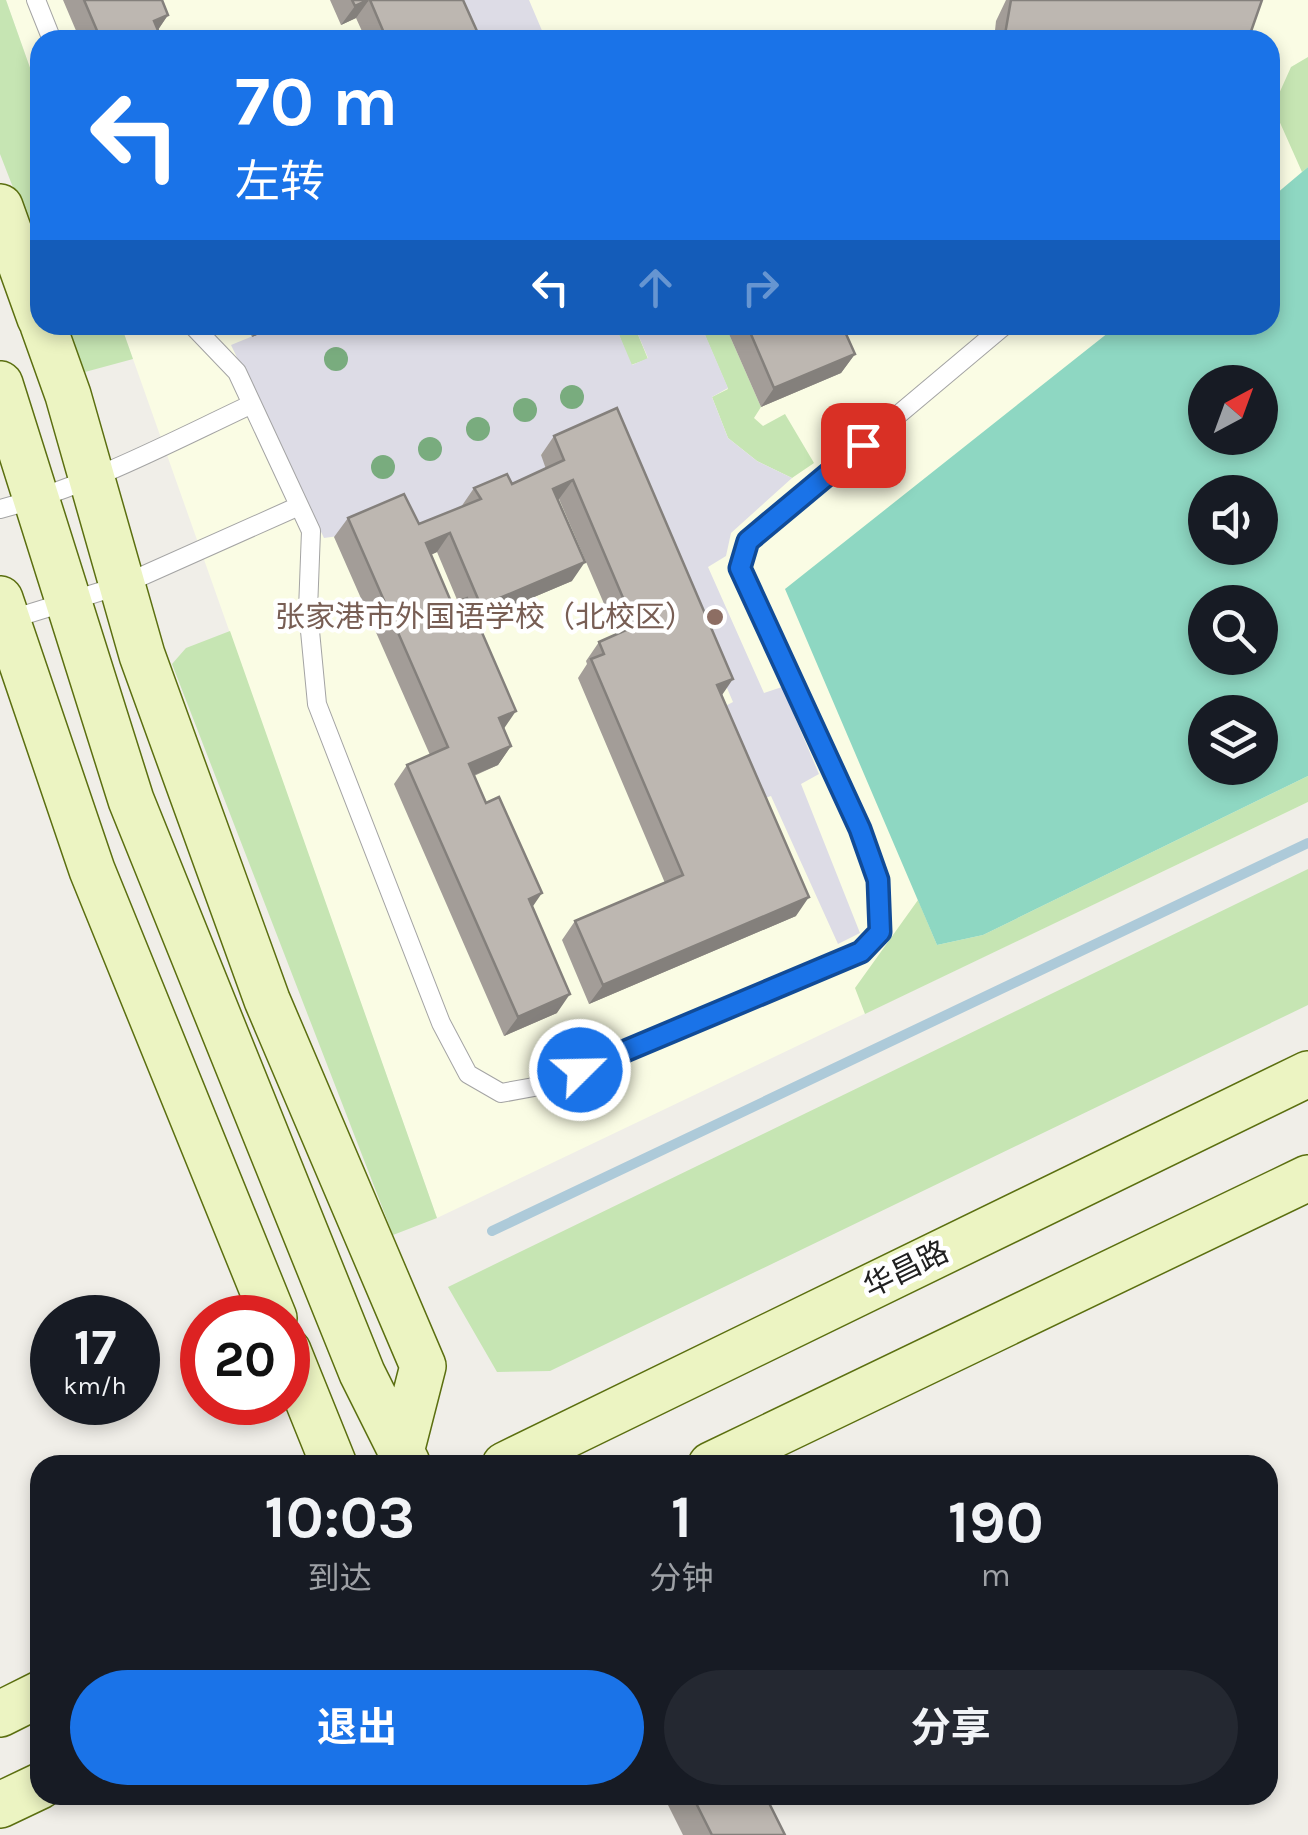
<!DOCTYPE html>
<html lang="zh">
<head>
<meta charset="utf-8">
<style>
	body { margin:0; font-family:Karla,"Noto Sans SC",sans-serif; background:#242831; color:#f1f3f6; height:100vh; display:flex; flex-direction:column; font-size:38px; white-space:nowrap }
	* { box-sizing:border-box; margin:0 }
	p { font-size:32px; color:#9ea1a6 }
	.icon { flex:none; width:55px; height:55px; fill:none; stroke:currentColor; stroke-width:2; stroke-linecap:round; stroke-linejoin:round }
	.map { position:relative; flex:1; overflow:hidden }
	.drawer { position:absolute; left:30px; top:1455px; width:1248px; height:350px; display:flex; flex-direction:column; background:#171b24; border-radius:30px; box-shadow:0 5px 15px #0003 }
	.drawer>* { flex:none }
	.hud { position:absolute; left:30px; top:30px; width:1250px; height:305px; border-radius:30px; box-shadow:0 5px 15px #0003; background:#1a73e8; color:#fff; overflow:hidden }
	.needle { width:65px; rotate:41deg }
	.tools { position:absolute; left:1188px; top:365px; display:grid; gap:20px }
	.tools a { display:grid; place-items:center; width:90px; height:90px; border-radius:50%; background:#171b24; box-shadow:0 5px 15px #0003; font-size:50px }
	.speed { position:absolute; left:30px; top:1295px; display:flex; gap:20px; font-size:50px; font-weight:700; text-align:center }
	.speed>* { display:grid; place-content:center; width:130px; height:130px; border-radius:50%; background:#171b24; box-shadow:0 5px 15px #0003; line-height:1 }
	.speed small { font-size:25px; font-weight:400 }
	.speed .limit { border:15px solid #d22; background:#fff; color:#111 }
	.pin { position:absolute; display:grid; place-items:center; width:85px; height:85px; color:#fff; margin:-42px; border-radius:20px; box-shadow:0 5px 15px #0006 }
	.me { position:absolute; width:110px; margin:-55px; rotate:67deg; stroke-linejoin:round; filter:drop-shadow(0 0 8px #0008) }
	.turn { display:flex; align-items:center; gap:35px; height:210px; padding:0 40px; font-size:45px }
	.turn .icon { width:130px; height:130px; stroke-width:2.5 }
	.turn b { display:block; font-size:70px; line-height:85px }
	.lanes { display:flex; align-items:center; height:95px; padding:0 40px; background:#0003; justify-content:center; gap:50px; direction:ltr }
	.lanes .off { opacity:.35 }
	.eta { display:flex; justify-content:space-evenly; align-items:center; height:170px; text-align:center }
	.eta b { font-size:60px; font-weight:700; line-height:70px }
	.cta { display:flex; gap:20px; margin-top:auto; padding:20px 40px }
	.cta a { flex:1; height:115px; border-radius:60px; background:#1a73e8; color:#fff; font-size:40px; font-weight:700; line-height:115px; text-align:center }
	.cta a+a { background:#242831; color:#f1f3f6 }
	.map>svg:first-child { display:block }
	.education { fill:#fafce4; fill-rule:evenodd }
	.grass { fill:#c6e5b3 }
	.pitch { fill:#8ed7c2; fill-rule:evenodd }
	.plaza { fill:#dddce6 }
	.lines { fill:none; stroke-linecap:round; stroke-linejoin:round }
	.stream { stroke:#adcad9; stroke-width:10 }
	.lane-casing { stroke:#a4a4a4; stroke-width:20 }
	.secondary-casing { stroke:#5b6f10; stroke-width:48 }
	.lane { stroke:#fff; stroke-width:18 }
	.secondary { stroke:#ecf4c2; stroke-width:45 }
	.tree { fill:#79ac7e }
	.wall { fill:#a39d98; fill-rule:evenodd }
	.shaded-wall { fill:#84807c }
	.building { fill:#bdb7b1; stroke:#84807c; stroke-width:2.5 }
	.route-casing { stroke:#114b97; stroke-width:25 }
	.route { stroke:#1a73e8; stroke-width:18 }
	.education-dot { fill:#8d6e63; stroke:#fff; stroke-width:4 }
	.labels { text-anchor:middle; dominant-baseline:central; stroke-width:9; stroke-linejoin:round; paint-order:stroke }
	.education-label { font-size:30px; fill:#785e54; stroke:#fff; text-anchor:end }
	.street-label { font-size:30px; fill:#202020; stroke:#fff }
</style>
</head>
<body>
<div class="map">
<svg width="1308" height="1835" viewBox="0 0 1308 1835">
	<rect width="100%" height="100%" fill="#f0eee8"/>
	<!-- education -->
	<path class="education" d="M6 0H1308V802L437 1218 121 325H1270V40H40V96ZM1205 382H1260V438H1205ZM1205 492H1260V548H1205ZM1205 602H1260V658H1205ZM1205 712H1260V768H1205Z"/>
	<!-- grass -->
	<path class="grass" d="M0 0H6L40 96V257L0 154Z
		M1308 57V167L1302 172 1273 107 1291 67Z
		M66 325H121L133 359 85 372Z
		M615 325H634L648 359 631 365Z
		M705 325H725L761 407 754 418 763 426 785 414 814 463 792 478 757 461 728 438 712 397 728 389 704 333Z
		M230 631 437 1218 393 1235 172 664 186 648Z
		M1308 776V802L865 1014 855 988 918 900 937 945 983 935Z
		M1308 869V1005L550 1371 497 1372 448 1287Z"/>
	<!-- pitch -->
	<path class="pitch" d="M1308 167V776L983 935 937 945 785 589 1118 325H1270V199ZM1205 382H1260V438H1205ZM1205 492H1260V548H1205ZM1205 602H1260V658H1205ZM1205 712H1260V768H1205Z"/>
	<!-- plaza -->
	<path class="plaza" d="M450 0H529L546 40H466Z
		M280 325H615L632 365 648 358 634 325H701L728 388 712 397 728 438 757 461 792 478 731 533 726 556 708 567 764 693 782 687 819 774 801 784 860 933 838 944 771 796 747 804 708 715 733 702 615 426 541 454 551 479 468 518 324 538 231 345Z"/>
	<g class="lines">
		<!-- stream -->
		<path class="stream" d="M492 1231 1308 843"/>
		<!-- lane casing -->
		<g class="lane-casing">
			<path id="lane" d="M36 0 52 40
				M192 325 237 372 311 531 308 610 317 704 441 1023 468 1074 501 1093 545 1085 861 952 880 932 878 880 861 829 741 569 748 541 1005 325
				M0 509C89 486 169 443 252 404
				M8 620 122 585 299 506"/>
		</g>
		<!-- secondary casing -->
		<g class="secondary-casing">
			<path id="secondary" d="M0 207 40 318
				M43 325 68 395 142 655 267 1000 423 1366 401 1452
				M0 384 131 800 362 1373 407 1463
				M0 599 92 870 274 1318
				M288 1351 334 1465
				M505 1465 1308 1074
				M711 1465 1308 1178
				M0 1714 40 1694
				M0 1805 40 1786"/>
		</g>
		<!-- lane -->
		<use href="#lane" class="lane"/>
		<!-- secondary -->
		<use href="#secondary" class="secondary"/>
	</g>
	<!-- trees -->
	<g class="tree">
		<circle cx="336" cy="359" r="12"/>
		<circle cx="572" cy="397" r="12"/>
		<circle cx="525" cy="410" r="12"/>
		<circle cx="478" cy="429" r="12"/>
		<circle cx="430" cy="449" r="12"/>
		<circle cx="383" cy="467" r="12"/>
	</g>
	<!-- wall -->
	<path class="wall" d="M63 0H162L168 15 158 30 162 40H80Z
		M330 0H463L481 40H366L356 18 341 25Z
		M1006 0H1262L1248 40H994L996 21Z
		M247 325H280L252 337Z
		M725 325H842L855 354 841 373 761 407Z
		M554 436 722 695 796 916 589 1004 562 940 575 921 665 883 578 678 587 664 586 661 599 642 617 634 559 499H558L572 581 477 621 504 728 511 746 498 765 474 776 532 907 557 1013 504 1036 394 784 407 765 430 755 334 537 348 518 419 524 461 507 474 488 512 484 546 469 541 455ZM437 552 458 602 452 604 431 555Z
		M663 1795H765L785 1835H683Z"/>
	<!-- shaded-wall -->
	<path class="shaded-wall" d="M369 0 356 18 341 25 355 6Z
		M168 15 155 34 154 21Z
		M260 325H280L252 337Z
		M855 354 841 373 761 407 774 388Z
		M573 480 559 499 540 508 553 489Z
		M450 533 437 552 413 562 426 543Z
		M585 562 572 581 468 625 481 606Z
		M733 679 720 698 717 685Z
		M516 711 503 730 499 718Z
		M511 746 498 765 455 783 469 764Z
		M542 893 529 912V899Z
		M809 897 796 916 589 1004 603 985Z
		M570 994 557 1013 504 1036 518 1017Z"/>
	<!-- building -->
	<path class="building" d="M84 0H162L168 15 154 21 162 40H101Z
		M352 0H368L355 6Z
		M370 0H463L481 40H387Z
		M1011 0H1262L1248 40H1004Z
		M747 325H842L855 354 774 388Z
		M617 408 733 679 717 685 809 897 603 985 575 921 683 875 591 659 604 654 599 642 635 626 573 480 553 489 585 562 481 606 450 533 426 543 452 604 467 598 516 711 499 718 511 746 469 764 486 803 499 797 542 893 529 899 570 994 518 1017 407 765 448 747 348 518 404 494 419 524 481 499 474 488 507 474 512 484 564 460 554 436Z
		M692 1795H765L785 1835H712Z"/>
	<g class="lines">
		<!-- route casing -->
		<g class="route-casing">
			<path id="route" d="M580 1070 861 952 880 932 878 880 860 829 740 568 748 541 863 445"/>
		</g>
		<!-- route -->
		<use href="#route" class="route"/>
	</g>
	<!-- markers -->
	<circle class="education-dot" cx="715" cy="617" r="10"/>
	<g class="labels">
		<!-- education labels -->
		<g class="education-label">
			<text x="695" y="617">张家港市外国语学校（北校区）</text>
		</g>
		<!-- street labels -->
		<g class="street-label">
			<text transform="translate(906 1269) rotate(-26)">华昌路</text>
		</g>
	</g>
</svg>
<div class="tools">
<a><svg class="needle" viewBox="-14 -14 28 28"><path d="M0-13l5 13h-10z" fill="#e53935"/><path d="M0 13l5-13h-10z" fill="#9ea1a6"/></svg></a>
<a><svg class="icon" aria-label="sound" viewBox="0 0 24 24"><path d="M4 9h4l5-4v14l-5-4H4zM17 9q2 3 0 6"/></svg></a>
<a><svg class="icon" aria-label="search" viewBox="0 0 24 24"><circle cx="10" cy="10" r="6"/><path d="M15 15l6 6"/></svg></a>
<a><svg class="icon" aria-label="layers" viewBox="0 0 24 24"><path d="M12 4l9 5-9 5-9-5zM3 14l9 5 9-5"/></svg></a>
</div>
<div class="speed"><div>17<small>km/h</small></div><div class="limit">20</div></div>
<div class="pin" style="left:863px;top:445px;background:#d93025"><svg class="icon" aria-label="arrive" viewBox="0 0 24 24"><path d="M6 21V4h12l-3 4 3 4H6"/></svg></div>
<svg class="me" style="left:580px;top:1070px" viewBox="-20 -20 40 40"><circle r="17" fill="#1a73e8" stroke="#fff" stroke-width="3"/><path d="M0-11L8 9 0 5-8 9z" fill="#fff"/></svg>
<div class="hud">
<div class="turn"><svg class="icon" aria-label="left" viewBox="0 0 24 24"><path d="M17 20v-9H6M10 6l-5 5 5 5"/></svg><div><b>70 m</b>左转</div></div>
<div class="lanes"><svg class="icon" aria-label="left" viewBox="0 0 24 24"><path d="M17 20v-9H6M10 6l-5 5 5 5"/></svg><svg class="icon off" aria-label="ahead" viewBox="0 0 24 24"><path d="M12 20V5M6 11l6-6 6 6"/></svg><svg class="icon off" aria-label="right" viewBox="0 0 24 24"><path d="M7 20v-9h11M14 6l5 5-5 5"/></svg></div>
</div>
<section class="drawer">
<div class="eta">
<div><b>10:03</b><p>到达</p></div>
<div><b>1</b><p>分钟</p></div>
<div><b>190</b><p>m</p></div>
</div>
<div class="cta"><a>退出</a><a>分享</a></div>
</section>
</div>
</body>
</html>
